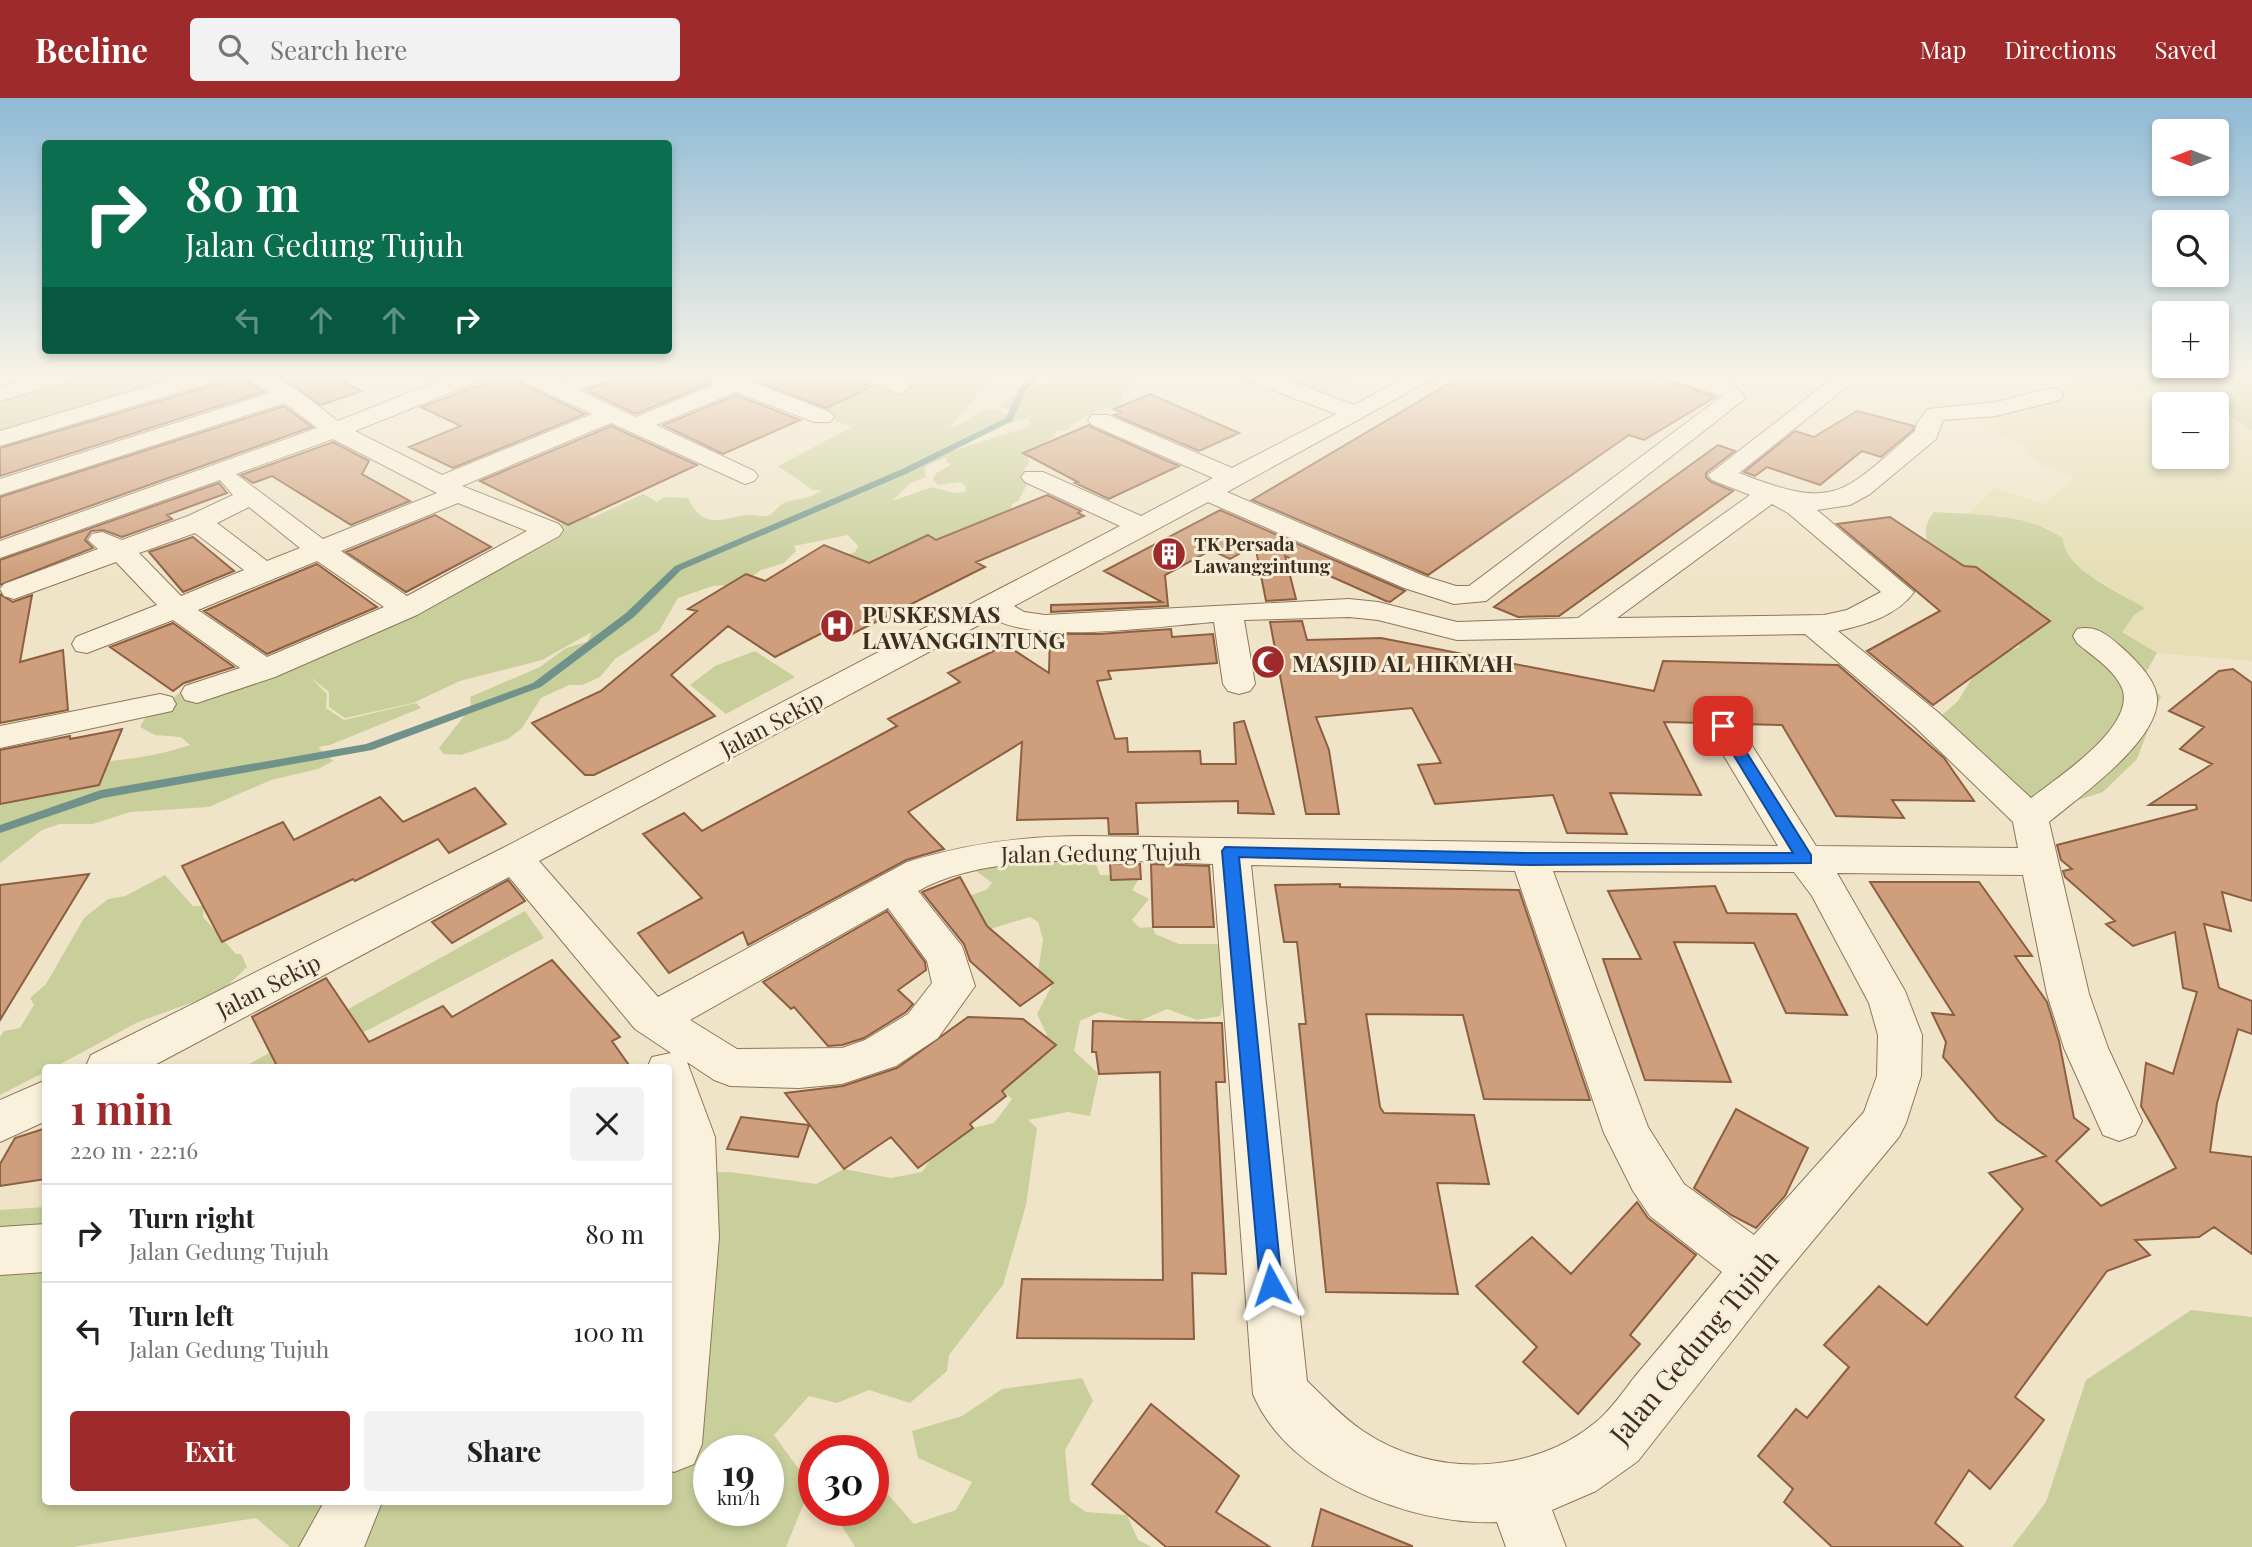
<!DOCTYPE html>
<html lang="en">
<head>
<meta charset="utf-8">
<style>
	body { margin:0; font-family:"Playfair Display",serif; background:#f2f2f2; color:#202124; height:100vh; display:flex; flex-direction:column; font-size:26px; white-space:nowrap }
	* { box-sizing:border-box; margin:0 }
	p { font-size:23px; color:#757577 }
	.icon { flex:none; width:38px; height:38px; fill:none; stroke:currentColor; stroke-width:2; stroke-linecap:round; stroke-linejoin:round }
	.map { position:relative; flex:1; overflow:hidden }
	.drawer { position:absolute; left:42px; top:966px; width:630px; height:441px; display:flex; flex-direction:column; background:#fff; border-radius:7px; box-shadow:0 4px 10px #0003 }
	.drawer>* { flex:none }
	.guide { position:absolute; left:42px; top:42px; width:630px; height:214px; border-radius:7px; box-shadow:0 4px 10px #0003; background:#0b6e4f; color:#fff; overflow:hidden }
	.needle { width:46px; rotate:270deg }
	.buttons { position:absolute; left:2152px; top:21px; display:grid; gap:14px }
	.buttons a { display:grid; place-items:center; width:77px; height:77px; border-radius:7px; background:#fff; box-shadow:0 4px 10px #0003; font-size:35px }
	.speed { position:absolute; left:693px; top:1337px; display:flex; gap:14px; font-size:35px; font-weight:700; text-align:center }
	.speed>* { display:grid; place-content:center; width:91px; height:91px; border-radius:50%; background:#fff; box-shadow:0 4px 10px #0003; line-height:1 }
	.speed small { font-size:18px; font-weight:400 }
	.speed .limit { border:10px solid #d22; background:#fff; color:#111 }
	.pin { position:absolute; display:grid; place-items:center; width:60px; height:60px; color:#fff; margin:-30px; border-radius:14px; box-shadow:0 4px 10px #0006 }
	.me { position:absolute; width:77px; margin:-38px; rotate:355deg; stroke-linejoin:round; filter:drop-shadow(0 0 5px #0008) }
	.turn { display:flex; align-items:center; gap:24px; height:147px; padding:0 28px; font-size:32px }
	.turn .icon { width:91px; height:91px; stroke-width:2.5 }
	.turn b { display:block; font-size:49px; line-height:60px }
	.lanes { display:flex; align-items:center; height:66px; padding:0 28px; background:#0003; justify-content:center; gap:35px; direction:ltr }
	.lanes .off { opacity:.35 }
	.round { display:grid; place-items:center; flex:none; width:74px; height:74px; border-radius:7px; background:#f2f2f2 }
	.headline { display:flex; align-items:center; justify-content:space-between; height:119px; padding:0 28px }
	h1 { font-size:42px; font-weight:700; line-height:52px; color:#9e2a2b }
	.cta { display:flex; gap:14px; margin-top:auto; padding:14px 28px }
	.cta a { flex:1; height:80px; border-radius:7px; background:#9e2a2b; color:#fff; font-size:28px; font-weight:700; line-height:80px; text-align:center }
	.cta a+a { background:#f2f2f2; color:#202124 }
	ul { padding:0; list-style:none }
	li { display:flex; align-items:center; gap:21px; height:98px; padding:0 28px; border-top:2px solid #e0e0e0 }
	li div { flex:1 }
	li b { display:block; font-size:26px }
	li em { font-style:normal }
	header { display:flex; align-items:center; gap:42px; box-sizing:border-box; height:98px; padding:0 35px; background:#9e2a2b; color:#fff }
	header strong { font-size:33px }
	nav { display:flex; gap:38px; margin-inline-start:auto; font-size:24px }
	.search { width:490px; height:63px; background:#f2f2f2; display:flex; align-items:center; gap:18px; box-sizing:border-box; padding:0 24px; border-radius:7px; color:#757577; font-size:26px }
	.map>svg:first-child { display:block }
	.farmland { fill:#e6deb5 }
	.green { fill:#c9cf9b; fill-rule:evenodd }
	.lines { fill:none; stroke-linecap:round; stroke-linejoin:round }
	.stream { fill:#6f938a; fill-rule:evenodd }
	.building { fill:#cf9f7d; stroke:#8d5f41; stroke-width:2 }
	.minor-casing { stroke:#8d765c; stroke-width:2 }
	.minor { fill:#faf1dc; fill-rule:evenodd }
	.route { fill:#1a73e8; stroke:#114b97; stroke-width:2 }
	.labels { text-anchor:middle; dominant-baseline:central; stroke-width:6; stroke-linejoin:round; paint-order:stroke }
	.far-poi-label { font-size:19px; font-weight:bold; fill:#3d2e20; stroke:#f7eed8; text-anchor:start }
	.poi-label { font-size:23px; font-weight:bold; fill:#3d2e20; stroke:#f7eed8; text-anchor:start }
	.street-label { font-size:23px; fill:#3d2e20; stroke:#f7eed8 }
	.near-street-label { font-size:28px; fill:#3d2e20; stroke:#f7eed8 }
</style>
</head>
<body>
<header>
<strong>Beeline</strong>
<div class="search"><svg class="icon" aria-label="search" viewBox="0 0 24 24"><circle cx="10" cy="10" r="6"/><path d="M15 15l6 6"/></svg>Search here</div>
<nav><a>Map</a><a>Directions</a><a>Saved</a></nav>
</header>
<div class="map">
<svg width="2252" height="1449" viewBox="0 0 2252 1449">
	<rect width="100%" height="100%" fill="#f0e4c8"/>
	<!-- farmland -->
	<path class="farmland" d="M2050 282 2090 291 2157 296 2206 306H2165V359H2217V310L2252 333V563L2157 555 2121 534 2134 517 2145 510 2091 478 2071 462 2063 450V440L2048 430 2004 418 1968 416 1993 390 2045 406 2075 379 2039 366 2030 360 2023 345 2007 340 1976 321 2021 300V291Z"/>
	<!-- green -->
	<path class="green" d="M92 275H190L0 333V302Z
		M907 275H997L949 330C964 327 972 317 986 312 995 308 1004 317 1014 316L1003 309V305C1017 293 1035 292 1052 281L1047 275H1138L1139 278 1122 295V307L1098 312 1071 327 1070 331 1057 333 1054 339C1042 343 1040 353 1028 359L1029 366 1023 373 1030 382 1018 403 1012 406 1011 420 982 430 962 431 958 437 867 477 838 460 855 454 858 448 848 437 794 448 796 453 784 465 761 472 742 486 713 488 678 500 659 533 615 561 600 579 582 587H569L541 600 522 630 508 641 461 657 444 656 439 650 471 609 470 599 540 569 566 550 587 544 592 534 542 562 460 583 413 605 345 620 329 609V594L310 579 327 596 326 610 344 622 416 605 421 610 330 647 318 649 333 663 318 671 271 682 209 709 130 714 93 726H60L42 732 0 765V689C29 682 59 670 89 666 124 661 156 659 190 647L181 639 155 637 140 629C153 603 175 606 188 585L260 567 439 495 427 486 583 416 592 420 643 396 657 404 664 399 688 400C704 432 718 421 747 417 755 416 762 420 769 417 775 414 780 406 786 404 800 400 810 401 822 392H813L778 368 852 329 816 315ZM1027 320 1031 325 1027 329 955 352 958 346 978 339 987 332ZM947 359 946 364 951 367 935 376 933 382 938 387 960 384 966 388 965 394 954 395 932 389 892 403 911 385 926 379 924 369Z
		M1252 275H1363L1316 300Z
		M2043 275H2252V333L2217 310V306L2160 294 2105 289Z
		M1934 414C1977 417 2027 415 2063 440 2063 471 2121 495 2145 510L2134 517 2122 534 2157 555 2141 583 2161 598 2137 661 2103 694 2069 705 2029 703 1940 619 1958 603 1986 557 2018 550 2021 544 1931 452C1923 437 1924 427 1934 414Z
		M755 553 795 579 726 616 690 587 715 568Z
		M1089 748 1100 777 1141 778 1132 792 1149 801 1132 822 1140 830 1153 829 1155 836 1179 846H1232L1230 881 1220 918 1197 922 1167 911 1137 924 1100 914 1080 923 1074 953 1099 976 1090 1018 1068 1014 1028 1022 1037 1030 1026 1107 1003 1187 949 1257 947 1273 910 1305 869 1292 837 1305 809 1298 774 1337 811 1388 786 1449H290L256 1420 73 1449H0V1112L45 1109 46 1404H668L669 1076 730 1074 816 1086 844 1071 891 1080 922 1074 938 1051 973 1030 994 1025 1012 1001 997 987 1040 948 1047 937 1037 916 1053 885 1038 872 1043 842 1038 824 1030 819 990 831 981 829 961 801 986 792 992 785 971 769ZM709 1353H768V1412H709Z
		M165 777 193 808H204L203 819 236 856H241L247 869 221 894 138 924 55 969 46 970 45 974 0 997V939L4 933 20 930 34 907 30 900 46 886 84 820 108 801 125 798Z
		M525 813 544 840 297 969 242 970Z
		M2191 1212 2252 1219V1449H2012L2046 1404 2086 1282Z
		M1082 1280 1093 1303 1065 1352 1070 1403 1086 1414 1127 1417 1138 1442 1152 1449H855L840 1425 843 1415 873 1412V1398L884 1392 914 1426 956 1412 972 1384 918 1360 912 1333 962 1318 1002 1291Z"/>
	<g class="lines">
		<!-- stream -->
		<path class="stream" d="M1037 275H1045L1026 292 1012 323 906 376 681 472 634 519 541 589 372 652 103 700 0 735V727L101 692 366 646 533 585 626 515 675 468 900 372 1006 320 1020 289Z
			M2236 275H2246L2252 278V283Z"/>
	</g>
	<!-- building -->
	<path class="building" d="M235 275 263 294 0 378V350L227 283Z
		M282 275H326L362 293 321 307 276 277Z
		M617 275H712L711 285 636 316 586 292 613 282Z
		M775 275H852L856 282 872 289 826 310 761 285Z
		M1467 275H1649L1715 299 1644 342 1629 337 1428 477 1252 402Z
		M510 276 514 282 585 316 453 370 409 349 461 328 421 309Z
		M1150 296 1239 335 1199 353 1114 317 1121 314 1114 311Z
		M736 297 800 322 723 356 663 327Z
		M284 308 312 329 0 440V399Z
		M1857 313 1914 328 1913 332 1881 359 1862 353 1820 387 1767 369 1755 378 1744 374 1795 333 1814 339Z
		M1089 327 1091 329 1179 368 1109 401 1075 385 1078 384 1023 355Z
		M611 328 697 367 568 427 480 383Z
		M333 344 369 363 362 376 410 403 351 427 272 378 253 385 241 377Z
		M1718 347 1735 353 1706 375V379L1711 384 1733 393 1559 518 1518 519 1494 509Z
		M219 385 227 395 167 417 172 421 122 439 103 432 91 433 85 442 93 450 0 487V462Z
		M1047 397 1081 413 1078 415 1084 418 976 464 985 469 836 544 822 535 775 559 728 528 671 577 715 618 594 677H585L532 625 601 593 697 513 688 511 746 476 765 483 824 447 869 465 928 437 936 442Z
		M1220 412 1403 492 1405 493 1390 504 1386 503 1285 458 1296 501 1266 503 1255 447 1230 461 1211 452 1165 477 1168 508 1051 514V507L1162 504 1104 473Z
		M435 417 491 449 406 494 346 454Z
		M1890 419 1964 468 1976 469 2050 523 1933 607 1867 553 1940 513 1837 426Z
		M193 439 234 473 183 494 149 454Z
		M317 466 377 509 267 556 204 513Z
		M0 496 13 504 32 497 20 564 63 552 68 612 0 625Z
		M1302 523 1307 542 1381 540 1654 593 1663 563 1838 567 1944 660 1974 703 1892 702 1904 720 1836 718 1782 627 1741 626 1736 618 1722 615 1710 618 1705 625 1664 624 1701 697 1610 695 1627 736 1567 735 1553 697 1435 706 1418 667 1441 665 1412 610 1316 619 1329 652 1339 716H1306L1270 524Z
		M173 525 234 569 184 585 173 593 110 549Z
		M1171 531 1172 539 1213 536 1217 565 1108 573 1111 581 1097 583 1115 641 1127 640 1128 654 1200 653 1201 666H1236L1234 625 1244 623 1274 716 1238 715V703L1136 705 1138 736H1109L1108 720 1017 722 1022 644 908 714 944 751 906 762 748 847 743 834 669 875 638 835 702 800 643 736 684 715 702 733 897 628 888 621 960 584 948 575 1006 547 1049 575 1050 536H1099Z
		M2233 571 2252 585V803L2222 794 2231 833 2204 826 2219 890 2252 903V936L2238 931 2217 1005 2210 1054 2252 1059V1156L2214 1129 2199 1139 2135 1142 2150 1157 2107 1173 2015 1299 2044 1322 1990 1391 1969 1372 1935 1425 1963 1449H1832L1784 1404 1793 1391 1758 1358 1796 1311 1807 1320 1849 1269 1824 1247 1879 1188 1927 1227 2023 1111 1989 1075 2046 1058 1997 1022 1943 959 1946 944 1932 915 1954 917 1870 784H1979L2032 858H2015L2047 904 2059 943 2074 1020 2089 1031 2056 1063 2101 1108 2176 1070 2141 1008 2146 965 2173 976 2197 894 2183 890 2175 834 2133 848 2106 826 2115 823 2065 779 2063 773 2072 771 2061 762 2057 747 2197 711 2196 707H2149L2212 666 2180 651 2204 629 2169 613 2219 573Z
		M122 631 99 687 0 706V652L70 638V641Z
		M475 690 506 726 449 755 438 741 355 783 353 781 222 844 182 768 283 724 294 742 380 699 403 724Z
		M1110 765 1140 766 1141 781 1111 782Z
		M1151 766 1209 768 1214 829H1153Z
		M89 776 0 922V787Z
		M960 779 987 828 1053 885 1020 908 970 863 964 846 922 794Z
		M508 782 525 803 452 845 432 824Z
		M1340 786V789L1519 792 1590 1002 1484 1001 1463 917 1366 916 1380 1009 1384 1015 1474 1017 1489 1086 1437 1085 1458 1196 1326 1194 1299 926H1306L1297 844H1284L1275 787Z
		M1715 788 1727 815 1796 816 1847 917 1786 915 1754 845 1674 844 1731 984 1645 982 1603 861H1641L1608 793Z
		M887 813 925 864 926 872 898 892 913 906 906 914 864 940 842 947 828 948 794 909 791 911 763 884Z
		M552 862 620 939 612 943 631 970H278L252 919 326 880 369 944 443 908 452 919Z
		M968 919 1023 921 1056 947 1002 993 1006 998 970 1026 973 1030 918 1070 891 1039 844 1071 785 995 843 988 897 970Z
		M1093 923 1222 925 1225 984H1216L1226 1176 1192 1175 1194 1241 1017 1240 1022 1181 1163 1182 1160 974 1099 976 1096 954H1092Z
		M1736 1011 1808 1050 1785 1098 1756 1130 1731 1117 1694 1090Z
		M741 1019 809 1027 798 1059 727 1051Z
		M46 1030V1081L0 1088V1066L15 1040Z
		M1637 1104 1648 1120 1696 1157 1630 1237 1640 1246 1578 1316 1523 1264 1537 1249 1476 1188 1532 1139 1571 1176Z
		M1151 1306 1239 1378 1216 1414 1270 1449H1166L1092 1386Z
		M1321 1411 1412 1448V1449H1312Z"/>
	<g class="lines">
		<!-- minor casing -->
		<g class="minor-casing">
			<path id="minor" d="M45 275H81L78 280 0 303V289Z
				M193 275H229L226 280 0 348V333Z
				M238 275H266L296 291 338 323 458 275H490L487 280 355 333 442 377 592 316 515 280 512 275H542L560 284 583 275H615L612 280 579 292 636 319 715 286 712 281 715 276 772 275 755 285 830 314 834 319 830 324H814L736 294 656 327 754 373 758 378 754 383 745 386 611 325 462 388 559 426 563 432 559 438 417 517 275 579 197 605 185 602 181 595 185 588 240 570 173 522 87 555 76 553 72 546 76 539 157 507 116 464 14 501 4 498 0 491 4 486 98 451 88 442 92 436 102 434 122 442 188 418 233 397 220 382 0 460V443L317 330 285 305 0 397V381L269 295ZM333 341 437 395 323 441 236 376ZM458 405 527 433 407 498 341 453ZM249 409 300 450 267 463 217 425ZM195 435 244 472 181 498 139 455ZM317 463 384 509 267 559 198 512Z
				M854 275C872 275 899 272 911 289L900 296 857 280Z
				M1237 275H1269L1354 307 1414 275H1443L1227 394 1424 478 1456 488H1469L1722 298 1666 280 1663 275C1692 275 1729 274 1746 300L1486 503 1454 506 1404 490 1208 404 1014 508 1024 514 1045 517 1349 501 1378 504 1457 524 1578 520 1750 397 1712 382 1708 377 1839 275H1864L1739 375C1836 413 1841 397 1915 333L1917 325 1928 311 1996 304 2052 290 2060 292 2063 297 2060 302 1996 318 1943 322 1936 341 1870 396 1850 407 1817 412 1914 494C1897 518 1864 527 1838 533L1939 615 2031 700C2057 680 2137 628 2122 590 2114 571 2092 558 2077 545L2073 538 2077 531C2099 526 2112 541 2128 555 2139 566 2156 583 2157 600 2160 642 2079 699 2049 724L2089 896 2108 950 2142 1023 2135 1037 2119 1043 2103 1037 2064 950 2047 896 2023 777 1837 775 1905 893 1922 937 1921 978 1906 1025 1899 1039 1776 1187 1638 1363 1596 1393 1552 1412 1566 1449H1506L1497 1424C1412 1428 1288 1380 1253 1296L1213 766C1128 764 993 750 918 793L962 848 975 888 938 940 896 968 842 986 799 990 730 988 714 982 687 964 715 1039 719 1139 702 1346 694 1366 674 1374 668 1372V970H647L652 959 671 955 635 931 509 779 149 970H85L91 957 501 751 1120 428 1025 384 1021 379 1025 374H1043L1141 418 1213 380 1092 327 1088 322 1092 317H1108L1232 370 1336 316 1240 280ZM1772 406 1788 415 1881 494 1847 512 1824 517 1617 520ZM1349 519 1378 522 1457 542 1805 536 1915 629 2013 724 2018 750 1816 748 1735 621 1723 618 1711 621 1706 628 1778 748 1084 738C1022 738 966 746 907 764L658 899 539 763 992 520C1037 547 1158 528 1214 524L1223 586 1228 593 1239 596 1250 593 1255 586 1244 522ZM1251 767 1515 773 1604 1035 1633 1093 1650 1118 1722 1174C1694 1208 1666 1242 1637 1276 1624 1292 1612 1311 1596 1324 1531 1378 1432 1380 1363 1333 1342 1319 1325 1300 1307 1283ZM1553 773 1794 774 1812 798 1869 905 1878 937 1877 978 1864 1014 1754 1137 1684 1086 1648 1029ZM888 810 927 863 932 885 908 916 865 942 842 950 737 951 690 922Z
				M160 596 172 599 176 606 172 613 0 650V628Z
				M46 982V1023L0 1044V1002Z
				M46 1126V1174L0 1177V1129Z
				M324 1404H382L364 1449H299Z"/>
		</g>
		<!-- minor -->
		<use href="#minor" class="minor"/>
	</g>
	<!-- sky -->
	<linearGradient id="sky" x2="0" y2="1"><stop stop-color="#8fbad6"/><stop offset="0.58" stop-color="#f8f3e6"/><stop offset="1" stop-color="#f8f3e6" stop-opacity="0"/></linearGradient>
	<rect width="2252" height="478" fill="url(#sky)"/>
	<!-- route -->
	<path class="route" d="M1723 624 1730 628 1811 757V765L1530 767 1239 759 1282 1187 1279 1195 1271 1198 1263 1195 1260 1187 1222 753 1225 749 1530 755H1793L1716 628Z"/>
	<!-- icons -->
	<defs>
		<g id="building-disc" transform="scale(1.75)"><circle r="9.5" fill="#9e2a2b" stroke="#f7eed8"/><path d="M-4-6H4V6H1V3H-1V6H-4ZM-2.5-4.3h1.7v1.8h-1.7ZM.8-4.3h1.7v1.8H.8ZM-2.5-1h1.7V.8h-1.7ZM.8-1h1.7V.8H.8Z" fill="#fff"/></g>
		<g id="hospital-disc" transform="scale(1.75)"><circle r="9.5" fill="#9e2a2b" stroke="#f7eed8"/><path d="M-5-5h3v3.5h4V-5h3V5h-3V1.5h-4V5h-3Z" fill="#fff"/></g>
		<g id="mosque-disc" transform="scale(1.75)"><circle r="9.5" fill="#9e2a2b" stroke="#f7eed8"/><path d="M3.5-4.9A6 6 0 1 0 3.5 4.9A5 5 0 1 1 3.5-4.9Z" fill="#fff"/></g>
	</defs>
	<g fill-rule="evenodd">
		<use href="#building-disc" x="1169" y="456"/>
		<use href="#hospital-disc" x="837" y="528"/>
		<use href="#mosque-disc" x="1268" y="564"/>
	</g>
	<g class="labels">
		<!-- far-poi labels -->
		<g class="far-poi-label">
			<text x="1194" y="445">TK Persada<tspan x="1194" dy="22">Lawanggintung</tspan></text>
		</g>
		<!-- poi labels -->
		<g class="poi-label">
			<text x="862" y="515">PUSKESMAS<tspan x="862" dy="26">LAWANGGINTUNG</tspan></text>
			<text x="1292" y="564">MASJID AL HIKMAH</text>
		</g>
		<!-- street labels -->
		<g class="street-label">
			<text transform="translate(771 625) rotate(-28)">Jalan Sekip</text>
			<text transform="translate(1101 754) rotate(-1)">Jalan Gedung Tujuh</text>
			<text transform="translate(268 887) rotate(-27)">Jalan Sekip</text>
		</g>
		<!-- near-street labels -->
		<g class="near-street-label">
			<text transform="translate(1693 1248) rotate(-50)">Jalan Gedung Tujuh</text>
		</g>
	</g>
</svg>
<div class="buttons">
<a><svg class="needle" viewBox="-14 -14 28 28"><path d="M0-13l5 13h-10z" fill="#e53935"/><path d="M0 13l5-13h-10z" fill="#757577"/></svg></a>
<a><svg class="icon" aria-label="search" viewBox="0 0 24 24"><circle cx="10" cy="10" r="6"/><path d="M15 15l6 6"/></svg></a>
<a>+</a>
<a>−</a>
</div>
<div class="speed"><div>19<small>km/h</small></div><div class="limit">30</div></div>
<div class="pin" style="left:1723px;top:628px;background:#d93025"><svg class="icon" aria-label="arrive" viewBox="0 0 24 24"><path d="M6 21V4h12l-3 4 3 4H6"/></svg></div>
<svg class="me" style="left:1271px;top:1187px" viewBox="-20 -20 40 40"><path d="M0-17L14 15 0 8-14 15z" fill="#1a73e8" stroke="#fff" stroke-width="4"/></svg>
<div class="guide">
<div class="turn"><svg class="icon" aria-label="right" viewBox="0 0 24 24"><path d="M7 20v-9h11M14 6l5 5-5 5"/></svg><div><b>80 m</b>Jalan Gedung Tujuh</div></div>
<div class="lanes"><svg class="icon off" aria-label="left" viewBox="0 0 24 24"><path d="M17 20v-9H6M10 6l-5 5 5 5"/></svg><svg class="icon off" aria-label="ahead" viewBox="0 0 24 24"><path d="M12 20V5M6 11l6-6 6 6"/></svg><svg class="icon off" aria-label="ahead" viewBox="0 0 24 24"><path d="M12 20V5M6 11l6-6 6 6"/></svg><svg class="icon" aria-label="right" viewBox="0 0 24 24"><path d="M7 20v-9h11M14 6l5 5-5 5"/></svg></div>
</div>
<section class="drawer">
<div class="headline"><div><h1>1 min</h1><p>220 m · 22:16</p></div><a class="round"><svg class="icon" aria-label="close" viewBox="0 0 24 24"><path d="M6 6l12 12M18 6L6 18"/></svg></a></div>
<ul>
<li><svg class="icon" aria-label="right" viewBox="0 0 24 24"><path d="M7 20v-9h11M14 6l5 5-5 5"/></svg><div><b>Turn right</b><p>Jalan Gedung Tujuh</p></div><em>80 m</em></li>
<li><svg class="icon" aria-label="left" viewBox="0 0 24 24"><path d="M17 20v-9H6M10 6l-5 5 5 5"/></svg><div><b>Turn left</b><p>Jalan Gedung Tujuh</p></div><em>100 m</em></li>
</ul>
<div class="cta"><a>Exit</a><a>Share</a></div>
</section>
</div>
</body>
</html>
